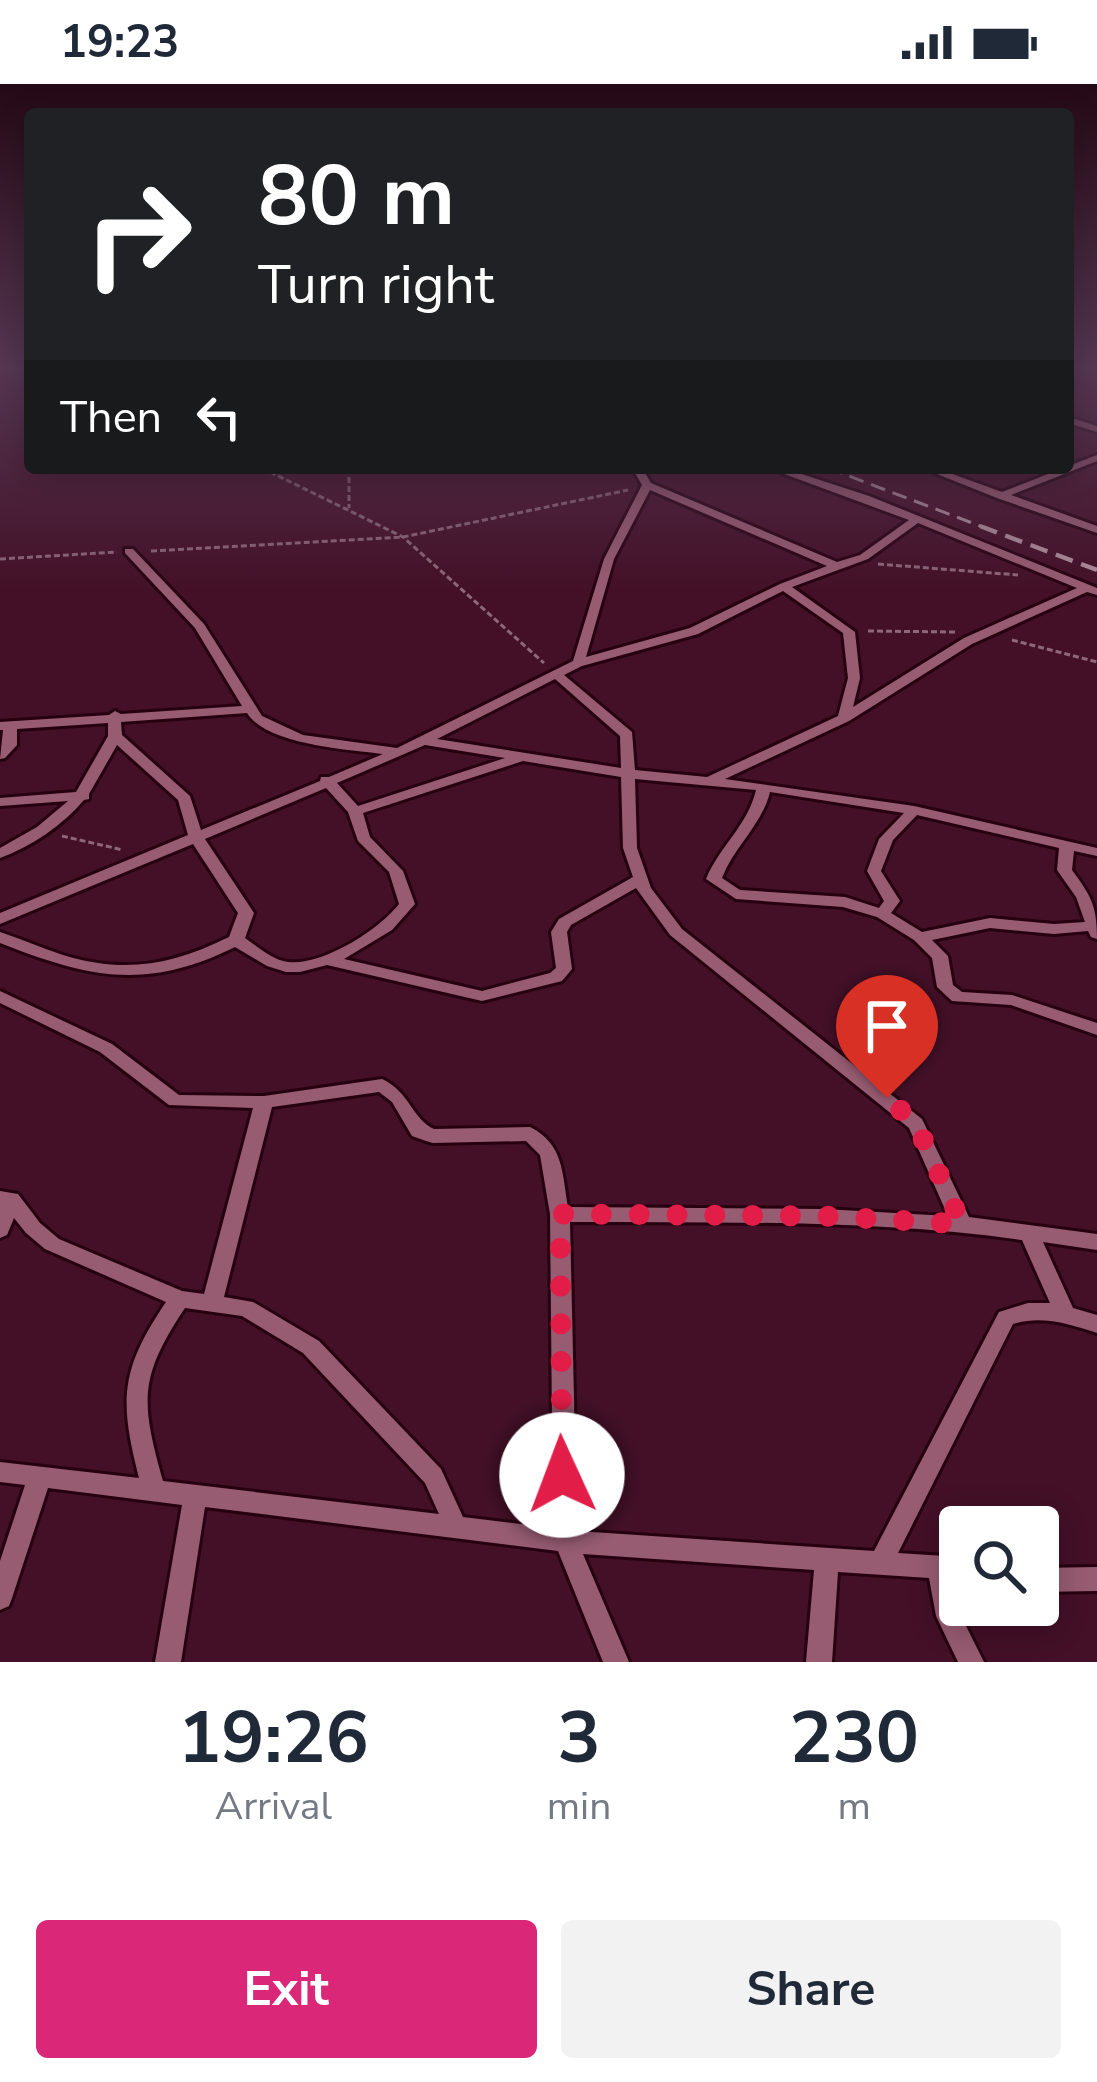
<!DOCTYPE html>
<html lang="en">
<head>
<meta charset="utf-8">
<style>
	body { margin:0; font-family:"Nunito Sans",sans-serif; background:#f2f2f3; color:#1f2937; height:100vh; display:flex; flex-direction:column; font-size:45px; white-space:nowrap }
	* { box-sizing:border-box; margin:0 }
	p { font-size:39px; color:#747a83 }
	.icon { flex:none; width:66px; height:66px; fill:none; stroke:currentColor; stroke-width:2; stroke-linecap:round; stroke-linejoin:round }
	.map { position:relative; height:1578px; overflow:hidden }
	.sheet { display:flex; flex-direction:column; background:#fff; flex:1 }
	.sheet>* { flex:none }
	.top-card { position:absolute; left:24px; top:24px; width:1050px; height:366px; border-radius:12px; box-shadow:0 6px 30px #0003; background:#202124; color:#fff; overflow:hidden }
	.controls { position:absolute; left:939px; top:1422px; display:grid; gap:24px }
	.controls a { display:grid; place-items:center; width:120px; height:120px; border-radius:12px; background:#fff; box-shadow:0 6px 30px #0003; font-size:60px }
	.pin { position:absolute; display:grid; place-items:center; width:102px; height:102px; color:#fff; margin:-123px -51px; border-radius:50% 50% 50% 0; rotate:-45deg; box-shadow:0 0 12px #0007 }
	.pin .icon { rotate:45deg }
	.me { position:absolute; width:132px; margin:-66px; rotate:358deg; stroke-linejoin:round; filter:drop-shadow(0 0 9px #0008) }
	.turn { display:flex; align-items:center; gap:42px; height:252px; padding:0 36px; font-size:54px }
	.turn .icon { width:156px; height:156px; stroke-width:2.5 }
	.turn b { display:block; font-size:84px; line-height:102px }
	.then { display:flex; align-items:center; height:114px; padding:0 36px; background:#0003; gap:24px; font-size:45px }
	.eta { display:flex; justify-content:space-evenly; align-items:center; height:204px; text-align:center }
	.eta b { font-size:72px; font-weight:700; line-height:84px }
	.primary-button { display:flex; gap:24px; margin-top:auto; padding:24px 36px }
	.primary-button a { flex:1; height:138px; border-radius:12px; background:#db2777; color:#fff; font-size:48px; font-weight:700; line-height:138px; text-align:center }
	.primary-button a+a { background:#f2f2f3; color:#1f2937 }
	.status { display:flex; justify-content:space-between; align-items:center; height:84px; padding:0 60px; background:#fff; direction:ltr }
	.status svg { height:33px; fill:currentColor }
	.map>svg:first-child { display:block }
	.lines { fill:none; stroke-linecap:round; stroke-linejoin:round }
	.street-casing { stroke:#270010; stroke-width:6 }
	.path { stroke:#8e6778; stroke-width:3; stroke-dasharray:6 3; stroke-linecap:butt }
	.street { fill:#975c72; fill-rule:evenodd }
	.rail-far1 { stroke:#b08f9c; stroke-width:3; stroke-dasharray:15 8; stroke-linecap:butt }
	.rail { stroke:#b08f9c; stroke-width:4.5; stroke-dasharray:18 9; stroke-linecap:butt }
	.route { stroke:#e11d48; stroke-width:21; stroke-dasharray:0 37.8 }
</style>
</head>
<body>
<div class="status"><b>19:23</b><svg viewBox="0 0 49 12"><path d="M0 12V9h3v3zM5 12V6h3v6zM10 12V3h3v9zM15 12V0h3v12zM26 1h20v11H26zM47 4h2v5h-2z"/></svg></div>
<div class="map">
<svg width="1097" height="1578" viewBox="0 0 1097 1578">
	<rect width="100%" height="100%" fill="#431027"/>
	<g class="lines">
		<!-- street casing -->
		<g class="street-casing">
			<path id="street" d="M1068 286H1079L1068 291Z
				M1068 333 1097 342V348L1068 339Z
				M1097 371V377L1011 411 1097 442V449L997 414 922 384H936L1002 408Z
				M632 384H642L651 399 837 478 860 471 909 436 768 384H783L869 412 1097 504V511L1087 508 972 560 849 637 725 695 914 722 1097 764V772L1074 767 1072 786C1091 812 1097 821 1097 855L1091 853 1088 847 1054 850 990 844 932 856 948 872 953 901 962 908 1012 911 1097 939V951L1011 921 952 917 937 903 932 874 914 856 877 833 843 823 736 815 706 795C719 763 748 741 756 706L635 695 637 764 651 804 682 845 922 1035 969 1133 1097 1150V1166L1043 1158 1073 1224 1097 1231V1249C1069 1240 1042 1231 1013 1240L898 1469 960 1473V1495H954L960 1530 984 1578H958L936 1532 929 1494 838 1488 832 1578H806L814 1486 583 1470 629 1578H603L558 1467 205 1423 181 1578H155L182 1421 48 1404 12 1514 9 1522 0 1526V1477L25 1401 0 1398V1378L139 1394C119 1316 120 1286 166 1218L45 1165 26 1149 14 1134 7 1151 0 1154V1107L18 1110 40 1139 59 1155 182 1207 204 1210 253 1024 169 1021 100 968 0 919V907L112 960 179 1011 264 1012 382 995C410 1008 412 1035 434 1045L530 1043C564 1060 562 1089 568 1123L824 1125 948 1132 909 1044 670 851 636 804 571 841 567 848 572 885 562 897 482 917 327 881 300 888H286L267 882 235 863C146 907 89 894 0 859V848C21 855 42 864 63 871 125 890 172 881 229 853L238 829 193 760 0 840V829L188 751 178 716 117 661 89 710V715L84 716C62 742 32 762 0 774V764L37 743 68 717 0 722V714L76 708 108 652V639L17 645V661L5 674 0 675 3 646H0V638L109 631 115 627 121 630 242 622 195 544 125 469V465H133L204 540 262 632 303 651 397 664 573 577 604 475 642 401ZM650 406 827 482 780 500 690 544 586 573 614 475ZM918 439 1077 504 964 554 853 623 860 594 855 548 792 503 868 475ZM783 507 843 549 848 594 838 632 707 693 635 686 632 648 564 591 582 582 698 550ZM555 595 620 652 621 684 437 655ZM247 629C267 661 347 665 383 670L329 693H321L320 697 201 746 190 712 122 651 121 638ZM425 661 505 674 358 722 337 699ZM523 677 621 693 623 764 633 793 559 835 551 848 556 884 550 889 482 907 344 875 392 846 415 820 403 787 370 753 363 729ZM326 704 348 728 358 757 389 788 399 820C379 846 322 882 288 878 272 876 258 863 245 854L254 829 205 755ZM770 708 904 729 879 755 867 787 884 817 879 824 845 813 740 806 722 794C734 762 762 741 770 708ZM917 731 1059 764 1057 786 1076 813 1085 838 1054 840 990 834 922 848 891 829 900 817 881 787 893 756ZM379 1008 392 1018 412 1052 426 1057 433 1059 526 1057 540 1071 550 1130 553 1444 463 1433 441 1385 319 1257 253 1218 224 1213 272 1023ZM570 1138C721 1139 872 1135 1022 1156L1050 1219H1028L999 1228 874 1467 577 1447ZM185 1224 242 1232 303 1269 425 1399 439 1430 163 1397C141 1318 138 1294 185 1224Z
				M1097 1483V1507L1038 1508V1484Z"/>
		</g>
		<!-- path -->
		<path class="path" d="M262 384 403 453 544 579
			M349 384V424
			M151 467 403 453 628 406
			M0 475 117 468
			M878 480 1018 491
			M868 547 955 548
			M1012 556 1097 578
			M62 752 123 766"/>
		<!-- street -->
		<use href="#street" class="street"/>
		<!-- rail-far1 -->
		<path class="rail-far1" d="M828 384 988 445"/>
		<!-- rail -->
		<path class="rail" d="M980 442 1097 486"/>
	</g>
	<!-- sky -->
	<linearGradient id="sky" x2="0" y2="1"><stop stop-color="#250915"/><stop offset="0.56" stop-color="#553752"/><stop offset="1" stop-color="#553752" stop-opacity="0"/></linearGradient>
	<rect width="1097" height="507" fill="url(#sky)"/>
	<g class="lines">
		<!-- route -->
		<path class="route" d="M562 1391 560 1130 824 1132 962 1140 916 1040 887 1014"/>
	</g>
</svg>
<div class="controls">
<a><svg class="icon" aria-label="search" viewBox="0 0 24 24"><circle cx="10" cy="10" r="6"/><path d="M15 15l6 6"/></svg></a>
</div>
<div class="pin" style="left:887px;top:1014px;background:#d93025"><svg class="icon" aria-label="arrive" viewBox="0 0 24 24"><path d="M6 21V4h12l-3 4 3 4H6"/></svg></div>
<svg class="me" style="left:562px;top:1391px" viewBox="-20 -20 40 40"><circle r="19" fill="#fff"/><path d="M0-13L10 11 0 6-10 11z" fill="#e11d48"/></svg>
<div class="top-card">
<div class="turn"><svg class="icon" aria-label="right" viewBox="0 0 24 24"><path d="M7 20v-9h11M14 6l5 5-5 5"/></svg><div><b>80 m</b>Turn right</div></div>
<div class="then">Then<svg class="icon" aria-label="left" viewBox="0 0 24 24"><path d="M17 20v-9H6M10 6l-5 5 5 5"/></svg></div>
</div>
</div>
<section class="sheet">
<div class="eta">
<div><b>19:26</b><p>Arrival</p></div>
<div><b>3</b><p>min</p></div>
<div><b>230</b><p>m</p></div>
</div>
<div class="primary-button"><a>Exit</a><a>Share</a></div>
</section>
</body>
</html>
